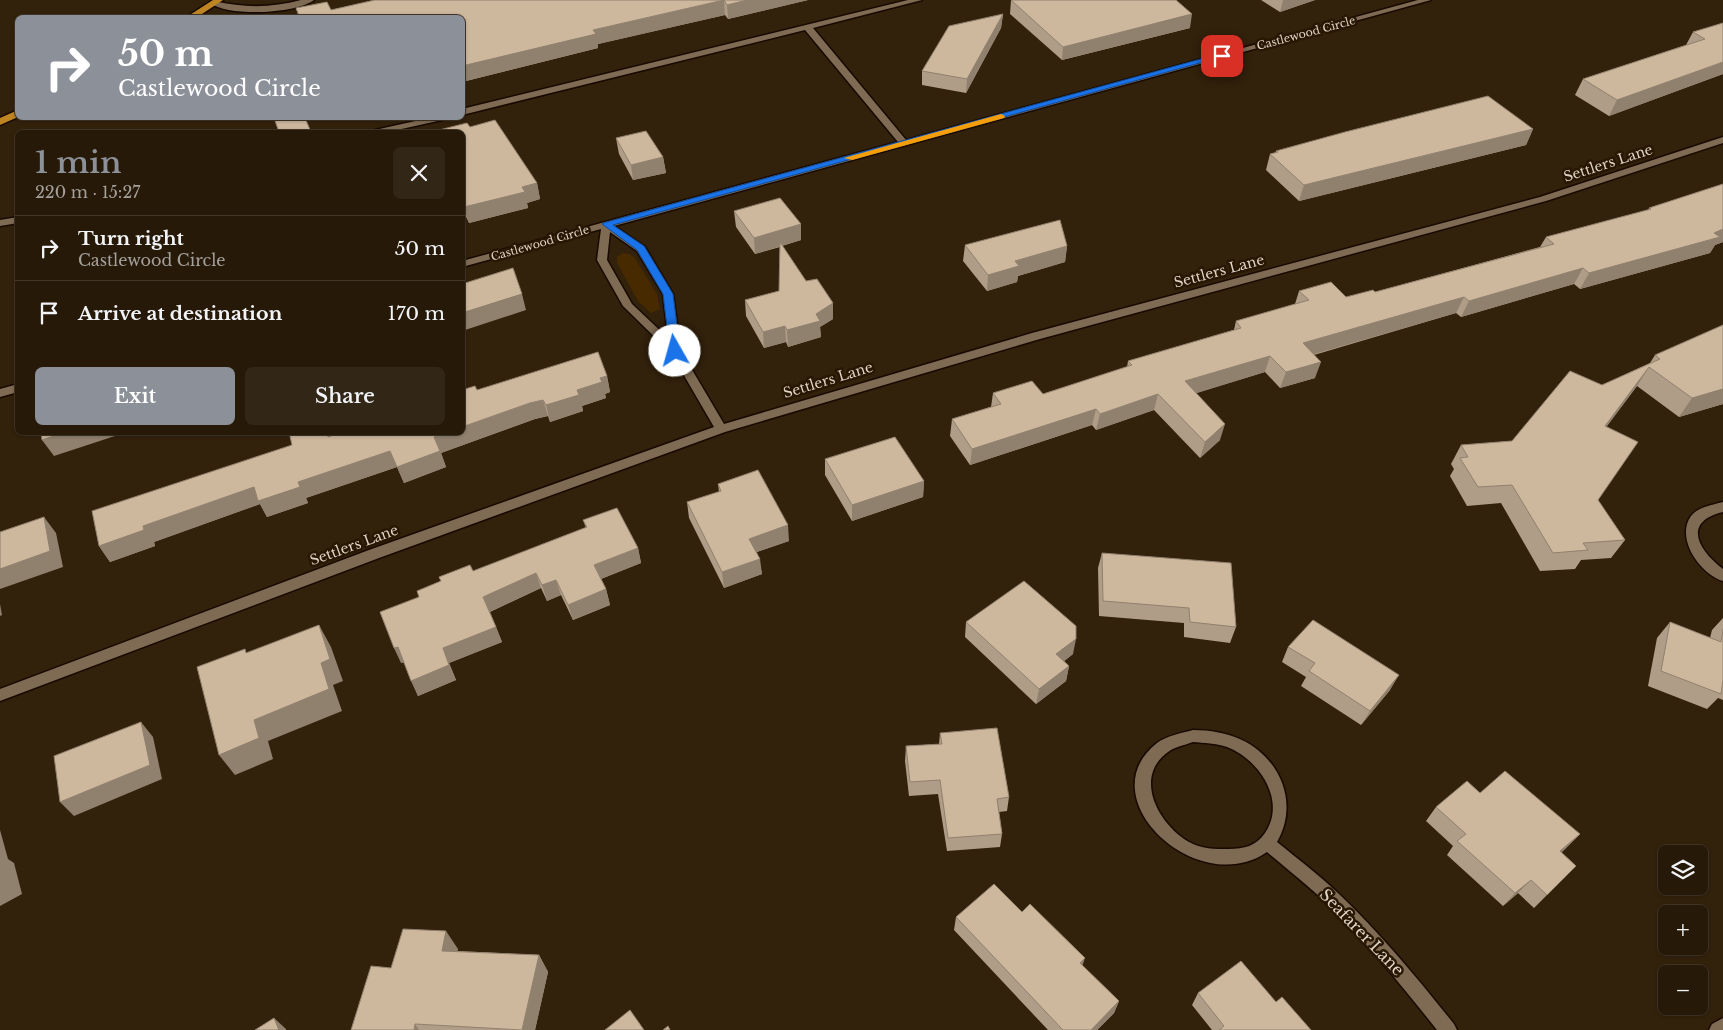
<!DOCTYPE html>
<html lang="en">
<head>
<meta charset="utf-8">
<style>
	body { margin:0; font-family:"Libre Baskerville",serif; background:#322616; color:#f1f3f6; height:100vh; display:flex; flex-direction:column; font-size:19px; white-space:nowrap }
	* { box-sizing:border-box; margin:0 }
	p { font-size:16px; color:#a4a09c }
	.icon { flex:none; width:28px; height:28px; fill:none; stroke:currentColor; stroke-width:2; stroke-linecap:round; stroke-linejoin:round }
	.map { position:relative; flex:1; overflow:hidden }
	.drawer { position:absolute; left:15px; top:130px; width:450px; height:305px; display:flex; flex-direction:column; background:#261908; border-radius:8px; box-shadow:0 1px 4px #0004,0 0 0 1px #423829 }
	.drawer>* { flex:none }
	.top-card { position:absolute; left:15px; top:15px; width:450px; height:105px; border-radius:8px; box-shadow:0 1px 4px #0004,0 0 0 1px #423829; background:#8c9099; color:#fff; overflow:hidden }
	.fabs { position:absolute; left:1658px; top:845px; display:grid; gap:10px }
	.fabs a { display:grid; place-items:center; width:50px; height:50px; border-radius:8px; background:#261908; box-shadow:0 1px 4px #0004,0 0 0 1px #423829; font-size:25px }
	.pin { position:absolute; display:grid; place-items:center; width:42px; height:42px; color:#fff; margin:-21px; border-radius:10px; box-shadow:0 2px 8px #0006 }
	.me { position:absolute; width:55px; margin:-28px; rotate:353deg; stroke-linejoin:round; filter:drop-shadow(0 0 4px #0008) }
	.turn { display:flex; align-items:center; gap:18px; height:105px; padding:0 20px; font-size:22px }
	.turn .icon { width:65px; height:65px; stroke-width:2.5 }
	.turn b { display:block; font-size:35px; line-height:42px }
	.round { display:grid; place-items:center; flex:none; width:52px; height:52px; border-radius:8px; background:#322616 }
	.head { display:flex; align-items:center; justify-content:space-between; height:85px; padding:0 20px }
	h1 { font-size:30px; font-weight:600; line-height:38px; color:#8c9099 }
	.button { display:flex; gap:10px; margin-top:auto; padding:10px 20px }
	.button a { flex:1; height:58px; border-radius:8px; background:#8c9099; color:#fff; font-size:20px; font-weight:600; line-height:58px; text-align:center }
	.button a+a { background:#322616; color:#f1f3f6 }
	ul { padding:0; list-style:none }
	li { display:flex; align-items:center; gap:15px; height:65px; padding:0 20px; border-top:1px solid #423829 }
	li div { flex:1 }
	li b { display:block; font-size:19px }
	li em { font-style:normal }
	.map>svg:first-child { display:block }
	.green { fill:#472a00 }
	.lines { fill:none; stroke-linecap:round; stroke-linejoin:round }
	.minor-casing { stroke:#190a00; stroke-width:3 }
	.major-casing { stroke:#190a00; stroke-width:3 }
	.minor { fill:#7f6b53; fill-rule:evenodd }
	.major { fill:#be8522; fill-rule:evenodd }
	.wall { fill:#b09d87 }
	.shaded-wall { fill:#90806e }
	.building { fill:#cdb79d; stroke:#90806e }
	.route { fill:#1a73e8; stroke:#114b97 }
	.slow { fill:#f59e0b }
	.labels { text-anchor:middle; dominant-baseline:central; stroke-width:5; stroke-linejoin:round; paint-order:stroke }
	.far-street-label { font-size:11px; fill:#dfd3c6; stroke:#281702 }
	.street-label { font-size:14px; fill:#dfd3c6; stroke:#281702 }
	.near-street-label { font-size:16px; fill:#dfd3c6; stroke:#281702 }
</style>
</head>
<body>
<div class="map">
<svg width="1723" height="1030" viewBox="0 0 1723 1030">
	<rect width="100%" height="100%" fill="#32210b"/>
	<!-- green -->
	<path class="green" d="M623 253 630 254 635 258 657 294 660 309 651 313 638 301 617 263V257Z"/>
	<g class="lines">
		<!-- minor casing -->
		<g class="minor-casing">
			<path id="minor" d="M301 0H314C295 14 229 17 210 3L214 1C244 8 271 8 301 0Z
				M908 0H922L813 28 906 140 1418 0H1431L614 226 645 247 673 294 681 351 724 424 1032 333 1540 197 1723 137V143L1546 201 1040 339 725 432 379 558 0 701V689L369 550 714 427 671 353 623 306 597 260 601 229 462 267V261L898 142 805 30 462 115V109ZM610 232 637 251 663 294 668 338 632 304 607 260Z
				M429 118H444L442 120 388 132H373L375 130Z
				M18 217V223L0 226V220Z
				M18 384V392L0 397V389Z
				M1723 502V512C1682 522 1698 550 1723 569V581C1700 574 1675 538 1691 516 1698 507 1712 505 1723 502Z
				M1193 730C1210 730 1227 733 1242 740 1281 759 1299 804 1277 842 1298 859 1319 875 1339 894 1381 934 1418 979 1454 1024L1457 1030H1437C1403 987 1368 944 1328 905 1309 886 1288 870 1267 852 1198 900 1087 798 1157 743 1166 736 1182 733 1193 730ZM1193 742C1204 743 1216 743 1227 747 1259 759 1287 801 1265 833 1256 846 1244 849 1229 849 1215 849 1201 849 1189 842 1158 824 1133 777 1168 752 1174 747 1185 745 1193 742Z
				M1723 1018V1030H1709L1712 1024Z"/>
		</g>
		<!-- major casing -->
		<g class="major-casing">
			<path id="major" d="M213 0H223L196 18H185Z
				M18 110V117L0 125V118Z"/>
		</g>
		<!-- minor -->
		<use href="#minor" class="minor"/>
		<!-- major -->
		<use href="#major" class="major"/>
	</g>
	<!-- wall -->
	<path class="wall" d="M375 0H808L728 19 725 15 598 44V48L462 82V18H299L296 8 331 10Z
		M1011 0 1190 28 1062 60 1010 14Z
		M1261 0H1315L1280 12Z
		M1003 14 1001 28 966 93 922 85V71Z
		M1723 23V74L1609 116 1575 95 1583 79 1686 45 1693 32Z
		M1533 129 1526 145 1299 201 1266 170 1270 154 1275 153 1276 151Z
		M462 132 537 183 540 199 527 203 528 208 469 223 462 208Z
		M616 138 663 157 666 173 633 180 619 154Z
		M1723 184V242L1715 245 1710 253 1580 289 1574 284 1461 317 1456 313 1314 355 1315 378 1280 388 1265 372 1196 393 1220 440 1200 458 1154 410 1096 430 1092 425 970 465 950 436 952 419 991 407 993 393 1043 394 1127 367 1128 361 1234 330 1236 321 1295 304 1299 291 1346 297 1375 292 1540 247 1546 237 1648 210 1649 208Z
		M734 211 801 224V240L782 246 806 281 833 303V319L820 327 821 337 788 347 786 342 764 348 746 316 745 300 779 291 780 247 755 254 736 227Z
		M965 245 1067 246 1065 262 1018 276 1017 282 987 291 963 261Z
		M1655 355 1723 404 1679 417 1637 386 1606 427 1598 500 1625 540 1611 558 1581 560 1575 569 1540 571 1501 503 1467 506 1450 476 1454 469 1451 464 1461 445 1512 441 1602 385 1650 363Z
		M607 376 610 392 605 394 606 398 582 406 583 411 550 422 548 416 535 419 441 453 446 467 404 483 397 467 306 498 308 503 267 517 260 504 154 542 155 546 110 562 99 546 292 445 289 432H328L330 437 477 390Z
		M825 459 924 481 923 497 852 521 825 475Z
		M718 484 789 541 757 552 762 574 724 588 689 518 687 502 719 492Z
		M583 520 638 548 641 563 601 579 606 589 610 605 573 620 561 595 547 601 541 588 490 612 502 642 449 663 456 680 418 696 404 662 401 663 441 581 439 577 473 571 586 528Z
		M1102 553 1236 627 1230 643 1184 637V623L1099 616 1098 568Z
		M1723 618V700L1718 698 1707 709 1648 686 1657 638 1670 622 1710 638 1712 630Z
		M966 622 1073 654 1064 661 1069 666 1066 681 1036 704 965 637Z
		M1288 647 1390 690 1361 725 1301 686 1306 677 1282 662Z
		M940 733 1009 797 1007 811 999 812 1002 834 1000 847 947 851 938 794 909 796 905 761 906 746 939 744Z
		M1480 793 1580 834 1561 853 1576 866 1534 908 1518 893 1503 906 1447 855 1453 846 1426 821 1436 807Z
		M1022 912 1083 966 1119 1001 1114 1013 1097 1030H1048L954 930 956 917Z
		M458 949 457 951 539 955 548 972 535 1030H351L391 968Z
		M1198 993 1276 1002 1311 1030H1212L1192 1005Z"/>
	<!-- shaded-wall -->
	<path class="shaded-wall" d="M724 0 725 15 598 44V48L462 82V66L593 30Z
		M747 0H808L728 19 727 5Z
		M1283 0H1315L1280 12Z
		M1003 14 1001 28 966 93 967 79Z
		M1192 14 1190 28 1062 60 1063 47Z
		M1723 62V74L1609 116 1617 100Z
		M1533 129 1526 145 1299 201 1304 185Z
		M663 157 666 173 633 180 631 165Z
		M537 183 540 199 527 203 528 208 469 223 464 207 522 187Z
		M801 224V240L755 254 754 238Z
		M1723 229V242L1715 245 1710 253 1580 289 1589 273Z
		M1067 246 1065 262 1018 276 1017 282 987 291 988 275 1015 261Z
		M1583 268 1574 284 1461 317 1469 301Z
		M522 294 526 310 462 331V313Z
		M1464 297 1456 313 1297 359 1303 343Z
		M833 303V319L820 327 821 337 788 347 787 330Z
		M785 326 786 342 764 348 763 332Z
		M1270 356 1265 372 1181 398 1185 381Z
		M1321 362 1315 378 1280 388 1286 372Z
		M1649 367 1637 386 1593 445 1605 426Z
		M607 376 610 392 605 394 606 398 582 406 583 411 550 422 546 405 600 378Z
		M1723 389V404L1679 417 1692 398Z
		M1158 394 1154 410 1096 430 1100 414Z
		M543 400 548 416 535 419 441 453 446 467 404 483 397 467 434 437 447 432H462V427L530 403Z
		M1096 409 1092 425 970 465 972 449Z
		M1225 424 1220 440 1200 458 1205 442Z
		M65 432H121V434L54 456 42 440Z
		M390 451 397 467 306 498 308 503 267 517 260 504 154 542 155 546 110 562 99 546 143 526 254 487 298 482Z
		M924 481 923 497 852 521V505Z
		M44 517 56 533 63 567 0 589V569Z
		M788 525 789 541 751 554 749 539Z
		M638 548 641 563 598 580 594 565Z
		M760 559 762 574 724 588 722 572Z
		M536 573 541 588 489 612 483 597Z
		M556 580 561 595 547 601 542 585Z
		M606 589 610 605 573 620 568 605Z
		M0 604 2 615 0 616Z
		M319 625 331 647 343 681 333 685 342 711 268 741 273 759 235 775 219 755 254 720 321 663Z
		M496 627 502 642 449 663 456 680 418 696 411 681 443 648Z
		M1076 639 1073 654 1053 670 1056 654Z
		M398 647 405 662 401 663 394 648Z
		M1069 666 1066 681 1036 704 1039 689Z
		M1399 675 1390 690 1361 725 1370 711Z
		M141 722 153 737 162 779 74 816 60 802Z
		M0 830 8 859 14 863 22 894 0 906Z
		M1580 834 1567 847 1547 865 1560 851Z
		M1531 880 1518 893 1503 906 1515 893Z
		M446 931 458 949 453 968 442 951Z
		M539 955 548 972 535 1030H522Z
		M1085 958 1081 970 1080 963Z
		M1119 1001 1114 1013 1097 1030H1091Z
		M274 1018 286 1029V1030H279Z
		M415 1024 419 1030H414Z"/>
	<!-- building -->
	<path class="building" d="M375 0H747L727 5 724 0 593 30 596 34 462 66V18H300L296 8 327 2 331 10Z
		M1011 0H1176L1192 14 1063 47Z
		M1003 14 967 79 922 71 949 26Z
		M1723 23V62L1617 100 1583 79 1705 39 1693 32Z
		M1488 96 1533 129 1304 185 1270 154 1278 152 1276 151 1345 132Z
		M274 118H305L311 132H279Z
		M495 120 537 183 522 187 525 192 464 207 462 203V132H431L467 123 470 127Z
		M646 131 663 157 631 165 616 138Z
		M1723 184V229L1714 233 1720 237 1589 273 1583 268 1469 301 1464 297 1303 343 1321 362 1286 372 1270 356 1185 381 1225 424 1205 442 1158 394 1100 414 1096 409 972 449 952 419 1001 404 993 393 1032 381 1043 394 1132 365 1128 361 1241 328 1236 321 1309 300 1299 291 1331 282 1346 297 1373 290 1375 292 1554 244 1546 237 1651 209 1649 208Z
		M780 198 801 224 754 238 734 211Z
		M1060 220 1067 246 1015 261 1019 266 988 275 965 245Z
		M780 242 806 281 817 279 833 303 816 314 820 321 787 330 785 326 763 332 745 300 779 291Z
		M513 268 522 294 462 313V284Z
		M1723 325V389L1692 398 1649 367 1605 426 1638 442 1598 500 1625 540 1583 543 1588 550 1553 553 1512 485 1478 487 1460 458 1468 457 1461 445 1512 441 1570 371 1602 385 1660 359 1655 355Z
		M598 352 607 376 600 378 602 382 577 390 579 395 546 405 543 400 530 403 462 427V390L475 386 477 390Z
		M41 432H65L42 440Z
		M289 432H327L328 437 342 432H447L434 437 440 451 397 467 390 451 298 482 300 487 258 501 254 487 143 526 144 530 99 546 92 511 292 445Z
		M895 437 924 481 852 505 825 459Z
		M758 470 788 525 749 539 760 559 722 572 687 502 721 491 718 484Z
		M617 508 638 548 594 565 606 589 568 605 556 580 542 585 536 573 483 597 496 627 443 648 449 665 411 681 398 647 394 648 380 612 419 597 417 591 441 581 439 577 470 565 473 571 587 527 583 520Z
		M44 517 50 551 0 569V532Z
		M1102 553 1231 563 1236 627 1190 622 1189 608 1103 601Z
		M1024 581 1076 626V639L1056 654 1069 666 1039 689 966 622Z
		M1313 620 1399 675 1370 711 1309 671 1315 663 1288 647Z
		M1670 622 1721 642 1723 629V680L1721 694 1661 671Z
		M319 625 330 659 321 663 329 689 254 720 259 738 219 755 197 667 245 649 246 653Z
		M141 722 150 765 60 802 54 756Z
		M997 728 1009 797 997 799 1002 834 948 838 940 780 910 782 906 746 942 744 940 733Z
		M1505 771 1580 834 1560 851 1576 866 1547 895 1531 880 1515 893 1457 841 1466 834 1436 807 1467 781 1480 793Z
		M994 884 1022 912 1030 904 1085 958 1080 963 1119 1001 1091 1030H1063L956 917Z
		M403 929 446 931 442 951 539 955 522 1030 415 1024 414 1030H351L371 966 391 968Z
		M1241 961 1276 1002 1282 997 1311 1030H1219L1224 1026 1198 993Z
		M630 1010 644 1030H605Z
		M274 1018 279 1030H255Z
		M668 1026 670 1030H663Z"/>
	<!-- route -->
	<path class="route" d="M1219 54 1225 56 613 225 644 246 673 294 680 351 675 355 670 351 663 294 637 250 602 224 603 223Z"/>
	<!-- slow -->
	<path class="slow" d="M1001 114 1005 116 1004 118 852 160 844 158Z"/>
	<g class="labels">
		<!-- far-street labels -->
		<g class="far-street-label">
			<text transform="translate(1306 33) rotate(-15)">Castlewood Circle</text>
			<text transform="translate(540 243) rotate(-16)">Castlewood Circle</text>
		</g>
		<!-- street labels -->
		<g class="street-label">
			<text transform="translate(1608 163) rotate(-18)">Settlers Lane</text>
			<text transform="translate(1219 271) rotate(-15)">Settlers Lane</text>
			<text transform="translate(828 380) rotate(-17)">Settlers Lane</text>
			<text transform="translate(354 545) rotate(-20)">Settlers Lane</text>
		</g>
		<!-- near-street labels -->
		<g class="near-street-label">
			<text transform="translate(1362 932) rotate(46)">Seafarer Lane</text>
		</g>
	</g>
</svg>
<div class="fabs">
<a><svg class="icon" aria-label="layers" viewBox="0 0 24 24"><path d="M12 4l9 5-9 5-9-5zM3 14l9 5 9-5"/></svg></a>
<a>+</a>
<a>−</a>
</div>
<div class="pin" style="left:1222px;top:56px;background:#d93025"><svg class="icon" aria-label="arrive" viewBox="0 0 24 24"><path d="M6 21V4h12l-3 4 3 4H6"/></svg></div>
<svg class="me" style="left:675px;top:351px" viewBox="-20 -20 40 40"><circle r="19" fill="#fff"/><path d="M0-13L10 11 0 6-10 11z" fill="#1a73e8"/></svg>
<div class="top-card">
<div class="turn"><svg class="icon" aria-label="right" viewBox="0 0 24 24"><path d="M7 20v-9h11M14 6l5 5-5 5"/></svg><div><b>50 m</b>Castlewood Circle</div></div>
</div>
<section class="drawer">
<div class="head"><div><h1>1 min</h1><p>220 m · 15:27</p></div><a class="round"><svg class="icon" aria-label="close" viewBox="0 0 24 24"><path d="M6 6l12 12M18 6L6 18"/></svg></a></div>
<ul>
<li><svg class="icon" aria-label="right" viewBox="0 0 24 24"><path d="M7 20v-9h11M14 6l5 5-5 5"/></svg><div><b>Turn right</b><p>Castlewood Circle</p></div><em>50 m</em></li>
<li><svg class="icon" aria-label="arrive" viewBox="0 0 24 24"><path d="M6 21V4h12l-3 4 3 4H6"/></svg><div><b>Arrive at destination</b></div><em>170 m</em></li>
</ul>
<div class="button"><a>Exit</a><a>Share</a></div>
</section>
</div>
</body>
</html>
